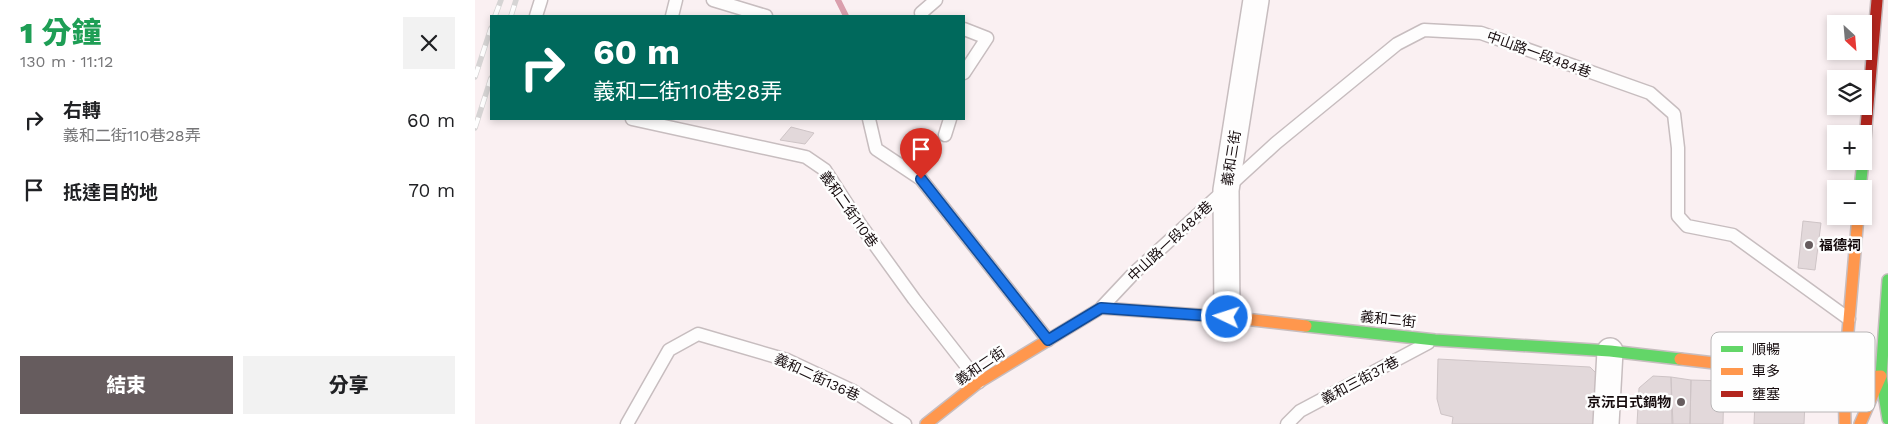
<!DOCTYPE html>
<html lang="zh-TW">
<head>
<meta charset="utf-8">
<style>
	body { margin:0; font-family:"Work Sans","Noto Sans TC",sans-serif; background:#f2f2f2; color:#202124; height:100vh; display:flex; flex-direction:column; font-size:19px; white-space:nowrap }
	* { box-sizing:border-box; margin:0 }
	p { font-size:16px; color:#757577 }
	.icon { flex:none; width:28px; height:28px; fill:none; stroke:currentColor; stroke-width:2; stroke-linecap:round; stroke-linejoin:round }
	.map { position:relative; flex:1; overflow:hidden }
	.details { display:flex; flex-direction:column; background:#fff; width:475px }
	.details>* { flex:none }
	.banner { position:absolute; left:15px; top:15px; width:475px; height:105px; border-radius:0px; box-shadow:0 2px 8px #0003; background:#00695c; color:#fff; overflow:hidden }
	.needle { width:32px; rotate:154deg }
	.fabs { position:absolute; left:1352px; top:15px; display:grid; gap:10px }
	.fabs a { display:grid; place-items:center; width:45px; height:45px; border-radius:0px; background:#fff; box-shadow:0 2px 8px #0003; font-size:25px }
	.pin { position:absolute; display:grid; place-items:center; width:42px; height:42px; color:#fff; margin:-51px -21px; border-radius:50% 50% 50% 0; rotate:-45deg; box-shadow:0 0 5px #0007 }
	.pin .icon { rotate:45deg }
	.me { position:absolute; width:55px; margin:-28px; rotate:274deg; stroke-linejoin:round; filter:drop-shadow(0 0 4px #0008) }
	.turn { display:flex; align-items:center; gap:18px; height:105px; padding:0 20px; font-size:22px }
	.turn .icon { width:65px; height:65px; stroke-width:2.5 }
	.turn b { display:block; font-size:35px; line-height:42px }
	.round { display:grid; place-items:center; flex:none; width:52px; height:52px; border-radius:0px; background:#f2f2f2 }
	.head { display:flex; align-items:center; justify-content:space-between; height:85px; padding:0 20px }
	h1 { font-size:30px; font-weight:800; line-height:38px; color:#1e9e55 }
	.primary-button { display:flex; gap:10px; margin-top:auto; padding:10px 20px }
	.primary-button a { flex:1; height:58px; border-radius:0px; background:#665c5e; color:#fff; font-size:20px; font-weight:800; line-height:58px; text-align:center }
	.primary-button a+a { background:#f2f2f2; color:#202124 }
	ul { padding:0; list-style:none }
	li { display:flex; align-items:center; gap:15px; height:70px; padding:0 20px }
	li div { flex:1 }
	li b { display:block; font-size:19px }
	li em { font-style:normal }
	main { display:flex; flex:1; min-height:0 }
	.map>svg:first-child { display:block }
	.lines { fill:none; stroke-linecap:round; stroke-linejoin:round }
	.stream { stroke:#da9fad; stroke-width:6 }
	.building { fill:#e2d8da; stroke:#cec4c6 }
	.lane-casing { stroke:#c7bdbf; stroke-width:15 }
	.street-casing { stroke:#c7bdbf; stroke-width:28 }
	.fast-casing { stroke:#c7bdbf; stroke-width:14 }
	.slow-casing { stroke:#c7bdbf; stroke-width:14 }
	.jam-casing { stroke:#c7bdbf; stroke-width:14 }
	.lane { stroke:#fefdfd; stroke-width:12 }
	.street { stroke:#fefdfd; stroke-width:25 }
	.fast { stroke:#63d668; stroke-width:11 }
	.slow { stroke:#ff974d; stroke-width:11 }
	.jam { stroke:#b3261e; stroke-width:11 }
	.rail-casing { stroke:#d6d4d4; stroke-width:5.5 }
	.rail { stroke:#fefefe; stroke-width:4; stroke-dasharray:11; stroke-linecap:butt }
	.route-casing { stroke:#114b97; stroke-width:12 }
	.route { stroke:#1a73e8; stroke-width:9 }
	.poi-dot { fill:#665c5e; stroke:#fefefe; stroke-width:2 }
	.labels { text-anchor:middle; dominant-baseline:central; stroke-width:5; stroke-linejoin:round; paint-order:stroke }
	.street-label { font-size:14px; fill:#160c0e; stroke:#fefefe }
	.poi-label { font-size:14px; font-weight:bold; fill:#160c0e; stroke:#fefefe; text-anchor:start }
	.key { fill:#fefefe; stroke:#b8b5b6; stroke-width:1 }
	.key-label { font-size:14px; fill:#160c0e }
</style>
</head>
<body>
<main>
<section class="details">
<div class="head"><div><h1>1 分鐘</h1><p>130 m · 11:12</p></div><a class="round"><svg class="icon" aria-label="close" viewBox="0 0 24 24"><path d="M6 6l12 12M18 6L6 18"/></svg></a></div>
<ul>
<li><svg class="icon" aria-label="right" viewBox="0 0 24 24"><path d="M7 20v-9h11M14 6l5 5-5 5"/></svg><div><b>右轉</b><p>義和二街110巷28弄</p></div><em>60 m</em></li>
<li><svg class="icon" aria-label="arrive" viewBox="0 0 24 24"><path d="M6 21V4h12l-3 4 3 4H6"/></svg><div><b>抵達目的地</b></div><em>70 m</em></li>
</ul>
<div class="primary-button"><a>結束</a><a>分享</a></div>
</section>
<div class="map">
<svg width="1413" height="424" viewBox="0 0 1413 424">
	<rect width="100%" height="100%" fill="#faf0f2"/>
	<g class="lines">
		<!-- stream -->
		<path class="stream" d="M363 0 371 16"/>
	</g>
	<!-- building -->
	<path class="building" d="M316 127 339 133 330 144 305 140Z
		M1328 221 1346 223 1340 270 1323 268Z
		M963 359 1115 367 1131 383 1126 424H977L978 417 966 414 962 399Z
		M1178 376 1196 377 1198 424H1162L1164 388Z
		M1196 377 1216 380 1215 424H1197Z
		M1216 380 1249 381 1248 424H1215Z
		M1280 401 1330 402 1329 424H1279Z"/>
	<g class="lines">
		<!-- lane casing -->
		<g class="lane-casing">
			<path id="lane" d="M238 0 291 16
				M446 13 461 0
				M61 16 66 0
				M197 16 201 0
				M489 29 512 38 489 73
				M157 119 331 157 350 170 387 227 439 299 504 382
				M394 119 401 149 446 179 573 340
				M470 135 475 119
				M627 307 659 273 801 143 922 44 949 30 1006 33 1175 93 1199 114 1203 148V216L1212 226 1258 235 1374 319
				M152 424 194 350 223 334 312 360 378 391 430 424
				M812 424 825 411 953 343"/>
		</g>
		<!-- street casing -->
		<g class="street-casing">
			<path id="street" d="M752 317 751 190 781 0
				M1131 424 1135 351"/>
		</g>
		<!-- fast casing -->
		<g class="fast-casing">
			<path id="fast" d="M1385 189 1388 161
				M1413 280 1406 376 1413 419
				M831 326 960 340 1135 351 1205 359"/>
		</g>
		<!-- slow casing -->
		<g class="slow-casing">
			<path id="slow" d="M1205 359 1369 378 1406 376 1385 424
				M451 424 504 382 626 308 752 317 831 326
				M1370 424 1369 378 1383 216"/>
		</g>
		<!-- jam casing -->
		<g class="jam-casing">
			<path id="jam" d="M1389 151 1402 0"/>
		</g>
		<!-- lane -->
		<use href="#lane" class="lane"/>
		<!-- street -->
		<use href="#street" class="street"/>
		<!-- fast -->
		<use href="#fast" class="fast"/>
		<!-- slow -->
		<use href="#slow" class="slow"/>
		<!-- jam -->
		<use href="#jam" class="jam"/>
		<!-- rail casing -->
		<g class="rail-casing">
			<path id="rail" d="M20 16 26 0
				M36 16 41 0
				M0 77 16 28
				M0 128 16 78"/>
		</g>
		<!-- rail -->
		<use href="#rail" class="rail"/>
	</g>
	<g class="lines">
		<!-- route casing -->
		<g class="route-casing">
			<path id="route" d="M446 179 573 340 626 308 752 317"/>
		</g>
		<!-- route -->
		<use href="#route" class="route"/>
	</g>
	<!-- markers -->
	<g class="poi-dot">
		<circle cx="1334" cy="245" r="5"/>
		<circle cx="1206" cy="402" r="5"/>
	</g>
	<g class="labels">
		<!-- street labels -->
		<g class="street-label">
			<text transform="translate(1064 54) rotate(20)">中山路一段484巷</text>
			<text transform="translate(756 158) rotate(-81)">義和三街</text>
			<text transform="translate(374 209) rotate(55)">義和二街110巷</text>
			<text transform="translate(695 241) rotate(-43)">中山路一段484巷</text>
			<text transform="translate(913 319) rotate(6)">義和二街</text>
			<text transform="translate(505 366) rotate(-34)">義和二街</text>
			<text transform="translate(342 377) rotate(25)">義和二街136巷</text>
			<text transform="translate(885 380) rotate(-28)">義和三街37巷</text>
		</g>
		<!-- poi labels -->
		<g class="poi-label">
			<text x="1344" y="245">福德祠</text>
			<text x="1196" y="402" text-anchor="end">京沅日式鍋物</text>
		</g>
	</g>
	<!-- legend -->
	<rect x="1236" y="332" width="164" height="80" rx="8" class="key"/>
	<rect x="1246" y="346" width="22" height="6" fill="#63d668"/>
	<rect x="1246" y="368" width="22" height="7" fill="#ff974d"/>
	<rect x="1246" y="391" width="22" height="6" fill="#b3261e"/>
	<g class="key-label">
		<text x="1277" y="354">順暢</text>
		<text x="1277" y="376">車多</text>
		<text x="1277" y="399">壅塞</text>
	</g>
</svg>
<div class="fabs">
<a><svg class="needle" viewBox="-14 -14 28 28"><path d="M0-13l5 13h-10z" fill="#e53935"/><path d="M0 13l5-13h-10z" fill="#757577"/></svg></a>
<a><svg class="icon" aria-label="layers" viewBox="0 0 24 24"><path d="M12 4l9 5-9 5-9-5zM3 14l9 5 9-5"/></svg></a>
<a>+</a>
<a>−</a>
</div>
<div class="pin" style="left:446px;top:179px;background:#d93025"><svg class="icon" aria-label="arrive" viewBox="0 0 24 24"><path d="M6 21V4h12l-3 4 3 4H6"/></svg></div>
<svg class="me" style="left:752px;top:317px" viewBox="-20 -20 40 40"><circle r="17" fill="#1a73e8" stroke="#fff" stroke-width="3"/><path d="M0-11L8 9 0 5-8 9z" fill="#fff"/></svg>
<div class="banner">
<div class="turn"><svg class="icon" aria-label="right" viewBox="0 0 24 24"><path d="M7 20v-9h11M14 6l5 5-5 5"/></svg><div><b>60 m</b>義和二街110巷28弄</div></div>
</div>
</div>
</main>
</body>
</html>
